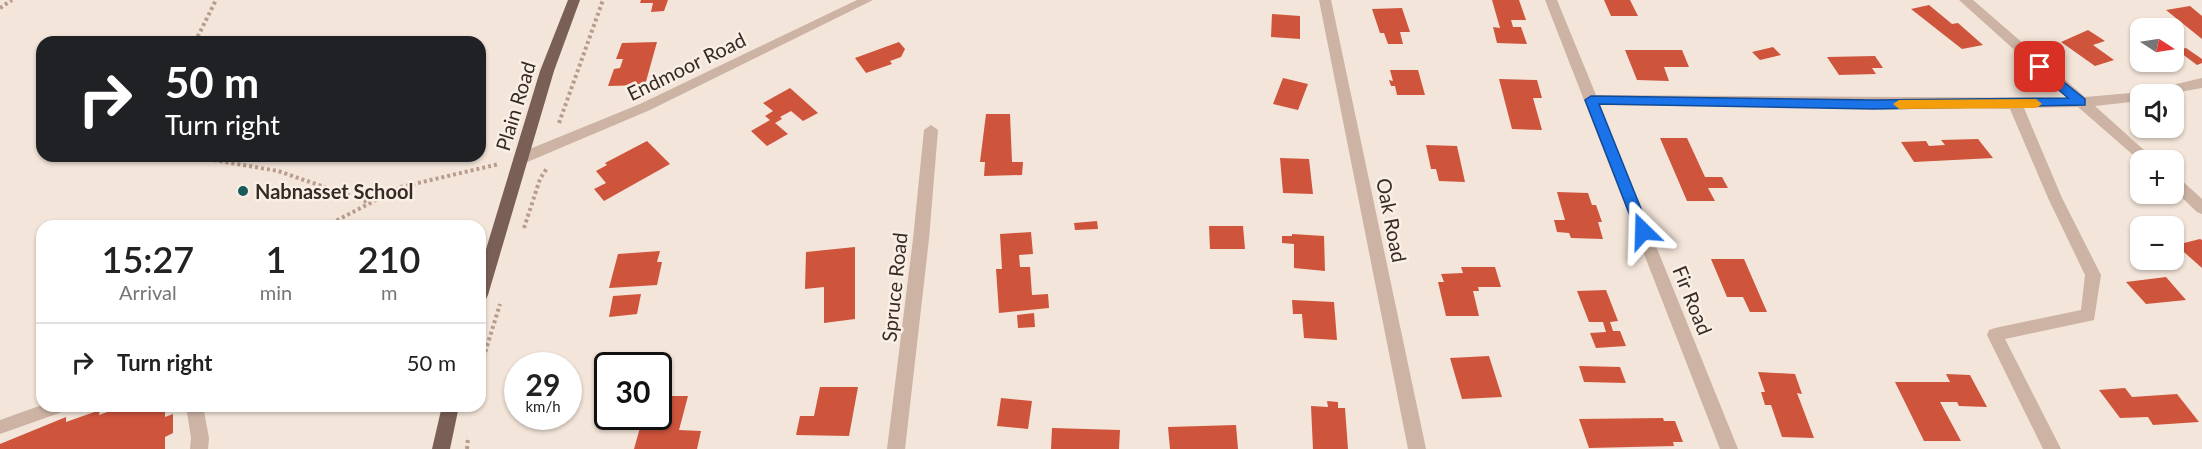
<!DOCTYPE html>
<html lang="en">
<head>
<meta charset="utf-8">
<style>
	body { margin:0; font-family:Lato,sans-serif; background:#f2f2f2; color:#222; height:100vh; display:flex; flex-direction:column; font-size:22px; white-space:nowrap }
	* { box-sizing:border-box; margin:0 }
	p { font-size:20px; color:#767676 }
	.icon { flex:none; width:33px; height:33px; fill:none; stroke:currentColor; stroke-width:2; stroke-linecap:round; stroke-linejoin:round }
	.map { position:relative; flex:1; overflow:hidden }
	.side { position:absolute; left:36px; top:220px; width:450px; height:192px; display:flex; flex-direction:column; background:#fff; border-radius:18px; box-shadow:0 2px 4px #0004 }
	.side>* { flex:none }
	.guide { position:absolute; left:36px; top:36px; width:450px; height:126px; border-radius:18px; box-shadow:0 2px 4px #0004; background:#202124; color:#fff; overflow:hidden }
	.needle { width:39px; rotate:102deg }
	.tools { position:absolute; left:2130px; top:18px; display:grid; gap:12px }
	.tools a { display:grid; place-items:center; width:54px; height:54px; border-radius:12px; background:#fff; box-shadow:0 2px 4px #0004; font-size:30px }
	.speed { position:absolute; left:504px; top:352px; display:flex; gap:12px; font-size:30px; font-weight:700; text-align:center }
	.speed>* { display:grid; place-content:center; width:78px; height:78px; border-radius:50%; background:#fff; box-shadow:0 2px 4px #0004; line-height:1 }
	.speed small { font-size:15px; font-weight:400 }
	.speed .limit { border:3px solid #111; border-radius:9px; background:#fff; color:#111 }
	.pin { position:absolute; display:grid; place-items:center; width:51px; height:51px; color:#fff; margin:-26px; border-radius:12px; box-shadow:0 3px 9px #0006 }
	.me { position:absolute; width:66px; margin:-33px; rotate:338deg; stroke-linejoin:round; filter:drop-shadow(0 0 4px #0008) }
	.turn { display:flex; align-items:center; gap:21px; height:126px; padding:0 30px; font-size:27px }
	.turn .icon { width:78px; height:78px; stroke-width:2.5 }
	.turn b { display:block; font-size:42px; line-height:51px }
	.eta { display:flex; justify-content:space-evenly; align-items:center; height:102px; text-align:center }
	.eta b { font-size:36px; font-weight:600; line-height:42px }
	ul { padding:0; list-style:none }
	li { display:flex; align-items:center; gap:18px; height:78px; padding:0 30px; border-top:2px solid #e0e0e0 }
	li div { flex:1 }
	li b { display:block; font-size:22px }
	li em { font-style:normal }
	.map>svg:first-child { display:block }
	.building { fill:#ce543c }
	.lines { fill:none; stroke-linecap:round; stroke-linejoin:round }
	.path { stroke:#b89d8e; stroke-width:4; stroke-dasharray:3 3; stroke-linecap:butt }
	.minor { fill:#ccb3a4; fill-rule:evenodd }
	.major { fill:#7a5f56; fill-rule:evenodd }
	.route { fill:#1a73e8; stroke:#114b97; stroke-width:1.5 }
	.slow { fill:#f59e0b }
	.poi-dot { fill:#195b5a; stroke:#faefe5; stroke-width:2 }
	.labels { text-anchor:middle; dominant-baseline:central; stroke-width:5; stroke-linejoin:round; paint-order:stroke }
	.street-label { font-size:20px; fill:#372a26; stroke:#faefe5 }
	.poi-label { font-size:20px; font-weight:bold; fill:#372a26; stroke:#faefe5; text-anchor:start }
</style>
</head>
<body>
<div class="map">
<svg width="2202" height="449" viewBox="0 0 2202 449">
	<rect width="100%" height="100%" fill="#f3e5d9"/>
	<!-- building -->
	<path class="building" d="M641 0H668L664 11 651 12 653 3H640Z
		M1492 0H1519L1526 20H1511L1513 27H1521L1527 44 1497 43 1493 27 1500 28Z
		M1604 0H1630L1638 16H1611Z
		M1929 5 1952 24 1958 23 1983 45 1962 49 1911 9Z
		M2190 6 2202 16V39L2166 10Z
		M1402 8 1410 32H1400L1403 44H1388L1384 33H1380L1372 9Z
		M1272 14 1300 16V39L1271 37Z
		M2088 30 2105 41 2093 45 2114 60 2095 66 2061 42Z
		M657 42 645 85 608 86 614 69 620 68 623 59H616L622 43Z
		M899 42 905 49 901 57 890 61 892 64 866 73 855 58Z
		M1773 47 1781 55 1760 60 1752 52Z
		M2186 48 2202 59V63L2197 65 2177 50Z
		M1625 50H1682L1689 67H1664L1669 81 1637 80Z
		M1875 56 1883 68H1872L1876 74 1839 75 1827 57Z
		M1390 70H1418L1425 95H1397L1395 86H1391L1389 80 1393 81Z
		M1283 78 1308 84 1298 110 1273 104Z
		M1499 79 1537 80 1542 98H1533L1542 130 1512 129Z
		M790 88 818 113 803 121 791 111 780 117 782 119 775 123 788 134 767 146 751 131 770 120 765 116 773 111 763 103Z
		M986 114H1010L1012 162H1023L1022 175 984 176 985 162H980Z
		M1660 138H1687L1705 177H1722L1728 188H1708L1715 201H1687Z
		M1978 139 1993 158 1914 162 1901 142 1926 141 1929 146 1945 145 1941 140Z
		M647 141 670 164 604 201 594 189 606 183 596 171 607 165 605 163Z
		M1426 145 1457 146 1465 182 1439 181 1436 169H1431Z
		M1280 158 1309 159 1313 194 1283 193Z
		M1557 192 1588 193 1592 205H1596L1602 222H1598L1603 239 1571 238 1569 233 1557 232 1554 220H1565Z
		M1097 221 1098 229 1075 230 1074 223Z
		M1209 226H1243L1245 249H1210Z
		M1031 232 1033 254 1019 255 1020 267H1030L1032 295 1048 294 1049 308 999 313 996 269H1002L1000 234Z
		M1292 234 1324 236 1325 271 1294 268V244L1282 243V236H1292Z
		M2200 239 2202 240V268L2176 245Z
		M855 247V319L824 323V287L805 289 806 252Z
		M660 251 657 262H662L657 285 609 288 618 254Z
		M1711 259H1744L1767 312H1750L1743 297H1727Z
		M1461 267H1495L1501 287H1478L1479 291H1473L1479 316H1446L1438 282H1444L1441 274 1463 273Z
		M2166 277 2186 300 2146 304 2126 282Z
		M1606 290 1618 321 1610 322 1613 331H1620L1626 346 1596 348 1590 333 1606 332 1603 322H1589L1577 291Z
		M641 294 637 314 609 317 613 296Z
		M1292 300 1334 302 1337 340 1304 338 1302 314H1293Z
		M1034 313 1035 327 1018 328 1017 315Z
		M1489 356 1502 397 1462 399 1450 358Z
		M1579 366 1620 367 1626 383 1584 382Z
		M1758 372 1795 374 1802 394 1797 393 1814 438 1782 437 1771 405H1765L1761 392H1765Z
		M1946 374 1970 375 1987 407 1959 406 1957 402H1940L1961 441H1924L1895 382H1950Z
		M820 387H858L849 436 796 435 800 416H814Z
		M2125 388 2132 397 2177 394 2199 422 2153 425 2148 417 2120 418 2099 390Z
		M658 396H688L679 430 701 431 697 449H634L643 417H658Z
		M1001 398 1032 401 1028 429 997 426Z
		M1327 401 1338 402V408H1345L1348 449H1313L1311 406 1328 407Z
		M124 406H165V417L173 414V433L165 437V449H0V444L66 417V422L100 410 99 415Z
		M1663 418 1664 421H1675L1683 442H1673L1674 446 1589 448 1579 419Z
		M1236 425 1238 449H1170L1168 427Z
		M1052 428 1120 430 1119 449H1051Z"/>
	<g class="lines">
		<!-- path -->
		<path class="path" d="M0 8 12 0
			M195 42 216 0
			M559 123 603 0
			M190 156 278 171 371 203
			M326 226 401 187 499 164
			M524 228 540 179 547 168
			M480 369 500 304
			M467 449 468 437"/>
		<!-- minor -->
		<path class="minor" d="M857 0H873L650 110 525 163 520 164 513 159 515 155 640 104Z
			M1319 0H1331L1426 449H1408Z
			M1545 0H1557L1596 95 2068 98 1959 0H1973L2085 97 2142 92 2202 78V88L2168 94H2140V101L2095 106 2155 160 2140 161 2078 107 2024 108 2062 198 2101 275 2094 320 2005 339 2061 449H2043L1987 335 1989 330 1995 328 2081 310 2085 275 2048 198 2010 109 1599 105 1738 449H1720Z
			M931 125 938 130 929 239 905 449H887L913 239 924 130Z
			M2174 177 2179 178 2202 199V214L2197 212 2174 190Z
			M42 405 67 406 65 411 0 434V420Z
			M186 406H203L209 438 208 449H190L191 438Z"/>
		<!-- major -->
		<path class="major" d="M568 0H580L554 71 488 295 486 299 480 301V269L540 71Z
			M442 406H459L450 449H432Z"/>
	</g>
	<!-- route -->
	<path class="route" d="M2040 63 2085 99V105L1874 109 1599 104 1650 231 1643 236 1636 231 1585 100 1591 96 1874 100 2068 98 2036 70V64Z"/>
	<!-- slow -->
	<path class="slow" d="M2036 99 2042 104 2036 108 1899 109 1893 104 1899 100Z"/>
	<!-- markers -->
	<circle class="poi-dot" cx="243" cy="191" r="6"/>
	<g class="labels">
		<!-- street labels -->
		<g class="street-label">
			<text transform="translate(686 66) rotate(-26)">Endmoor Road</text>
			<text transform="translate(515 106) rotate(-73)">Plain Road</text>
			<text transform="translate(1392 220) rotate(79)">Oak Road</text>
			<text transform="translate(894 287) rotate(-84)">Spruce Road</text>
			<text transform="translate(1693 300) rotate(68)">Fir Road</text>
		</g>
		<!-- poi labels -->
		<g class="poi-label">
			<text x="255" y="191">Nabnasset School</text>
		</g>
	</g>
</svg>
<div class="tools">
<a><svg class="needle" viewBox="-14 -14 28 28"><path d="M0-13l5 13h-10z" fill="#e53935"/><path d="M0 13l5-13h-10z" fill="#767676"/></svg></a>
<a><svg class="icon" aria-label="sound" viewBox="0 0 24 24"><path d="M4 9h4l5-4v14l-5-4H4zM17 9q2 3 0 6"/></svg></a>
<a>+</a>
<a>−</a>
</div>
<div class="speed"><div>29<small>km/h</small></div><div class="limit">30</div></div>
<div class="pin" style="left:2040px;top:67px;background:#d93025"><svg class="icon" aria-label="arrive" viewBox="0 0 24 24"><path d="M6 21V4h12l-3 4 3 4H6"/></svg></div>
<svg class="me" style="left:1643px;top:231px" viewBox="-20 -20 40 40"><path d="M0-17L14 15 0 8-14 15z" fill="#1a73e8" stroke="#fff" stroke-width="4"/></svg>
<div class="guide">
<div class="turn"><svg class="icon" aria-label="right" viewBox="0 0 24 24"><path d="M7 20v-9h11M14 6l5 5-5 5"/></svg><div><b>50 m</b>Turn right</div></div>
</div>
<section class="side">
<div class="eta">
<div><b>15:27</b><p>Arrival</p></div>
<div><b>1</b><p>min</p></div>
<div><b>210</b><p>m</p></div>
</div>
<ul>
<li><svg class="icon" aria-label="right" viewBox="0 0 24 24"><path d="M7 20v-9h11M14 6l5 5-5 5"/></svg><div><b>Turn right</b></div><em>50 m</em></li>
</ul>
</section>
</div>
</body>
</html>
